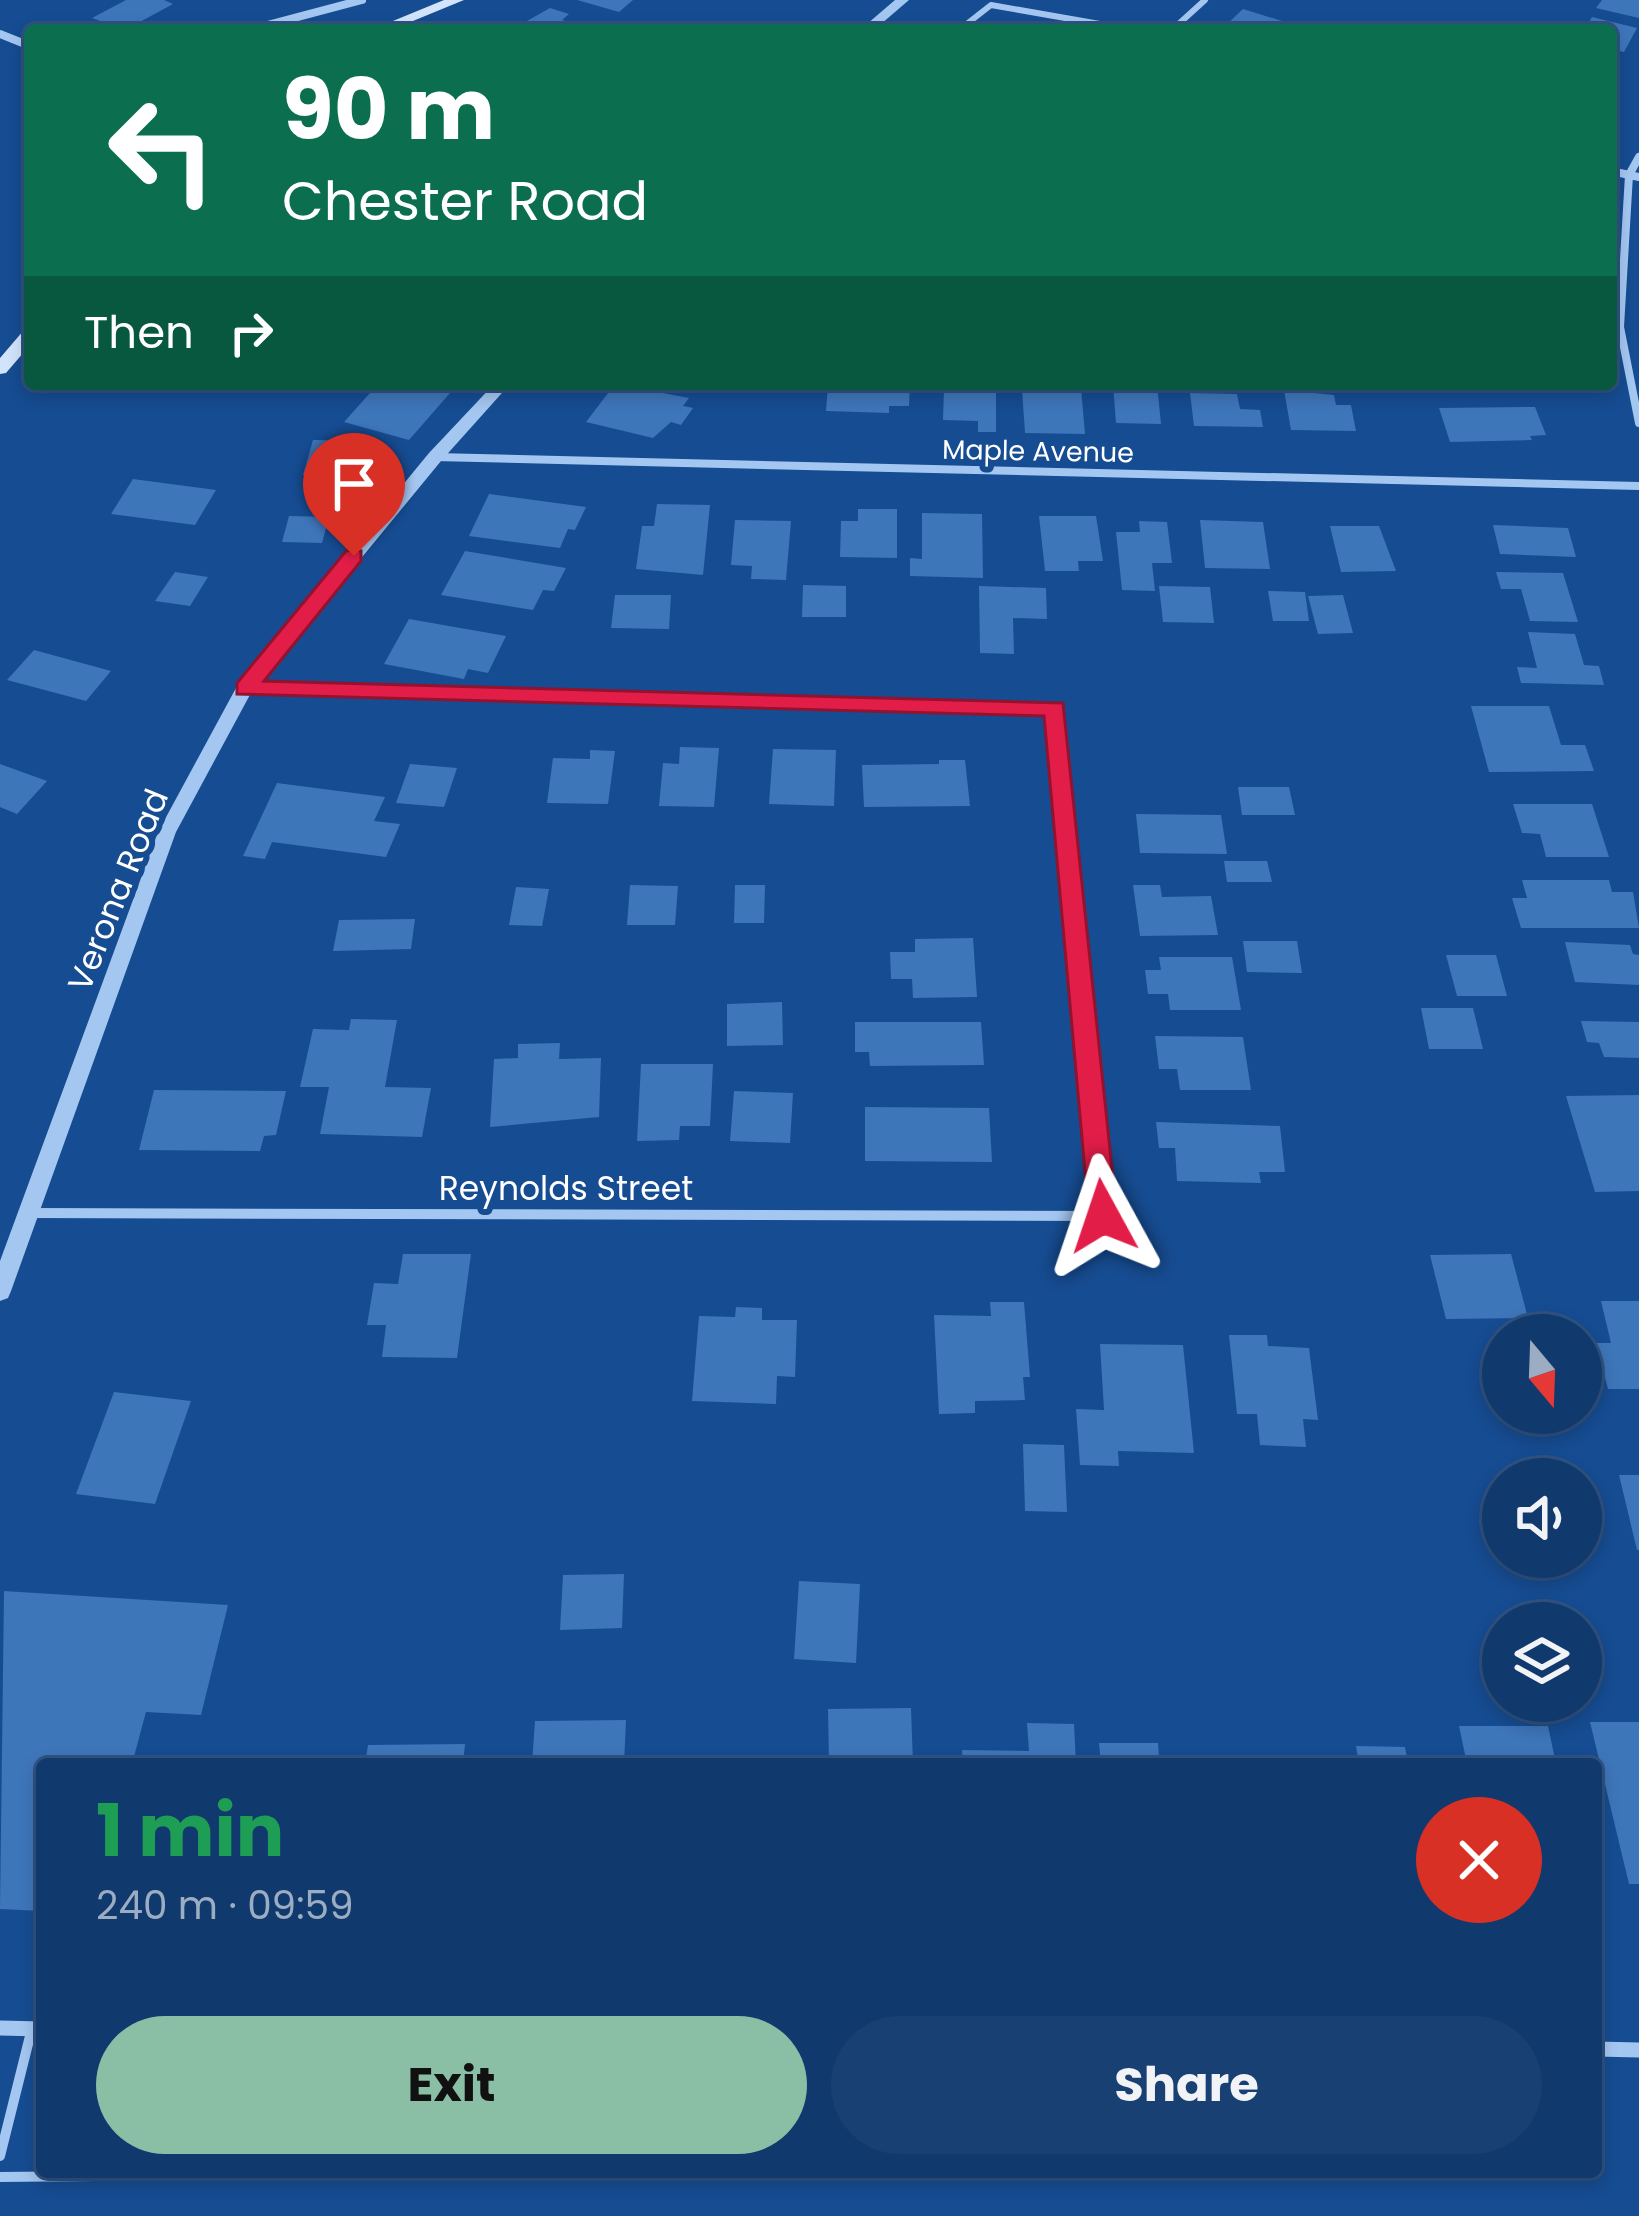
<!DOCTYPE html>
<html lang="en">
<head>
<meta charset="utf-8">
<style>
	body { margin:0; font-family:Poppins,sans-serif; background:#194073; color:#f1f3f6; height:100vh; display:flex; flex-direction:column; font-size:45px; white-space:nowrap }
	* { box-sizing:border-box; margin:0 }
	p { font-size:39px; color:#9cacc2 }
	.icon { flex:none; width:66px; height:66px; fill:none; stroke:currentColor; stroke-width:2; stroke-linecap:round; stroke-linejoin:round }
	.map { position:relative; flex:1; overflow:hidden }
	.details { position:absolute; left:36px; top:1758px; width:1566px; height:420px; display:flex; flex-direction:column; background:#10396e; border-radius:12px; box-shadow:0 6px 18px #0003,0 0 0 3px #305381 }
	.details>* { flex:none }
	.banner { position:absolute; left:24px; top:24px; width:1593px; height:366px; border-radius:12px; box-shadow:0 6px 18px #0003,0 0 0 3px #305381; background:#0b6e4f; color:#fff; overflow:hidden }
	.needle { width:78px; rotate:161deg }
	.controls { position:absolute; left:1482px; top:1314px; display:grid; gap:24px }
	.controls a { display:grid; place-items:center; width:120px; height:120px; border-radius:50%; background:#10396e; box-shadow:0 6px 18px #0003,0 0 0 3px #305381; font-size:60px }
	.pin { position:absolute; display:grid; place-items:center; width:102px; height:102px; color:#fff; margin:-123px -51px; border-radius:50% 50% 50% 0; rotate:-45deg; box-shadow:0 0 12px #0007 }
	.pin .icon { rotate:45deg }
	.me { position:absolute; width:132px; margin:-66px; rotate:355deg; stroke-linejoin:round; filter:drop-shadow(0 0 9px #0008) }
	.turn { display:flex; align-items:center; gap:42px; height:252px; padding:0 60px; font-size:54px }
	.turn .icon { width:156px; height:156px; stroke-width:2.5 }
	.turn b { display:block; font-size:84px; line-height:102px }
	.then { display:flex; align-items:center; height:114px; padding:0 60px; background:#0003; gap:24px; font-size:45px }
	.round { display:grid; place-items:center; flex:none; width:126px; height:126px; border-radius:63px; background:#194073 }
	.headline { display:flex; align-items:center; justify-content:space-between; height:204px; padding:0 60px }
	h1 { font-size:72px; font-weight:700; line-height:90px; color:#1e9e55 }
	.button { display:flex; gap:24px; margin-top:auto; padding:24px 60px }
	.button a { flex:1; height:138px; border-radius:72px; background:#8abfa5; color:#111; font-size:48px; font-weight:700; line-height:138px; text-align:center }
	.button a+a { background:#194073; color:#f1f3f6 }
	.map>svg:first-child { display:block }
	.building { fill:#3e76ba }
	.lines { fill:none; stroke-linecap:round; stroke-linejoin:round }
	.service-far1 { stroke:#a4c7f1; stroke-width:6 }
	.service { stroke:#a4c7f1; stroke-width:10 }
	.minor-far2 { stroke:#a4c7f1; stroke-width:8 }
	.minor-far1 { stroke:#a4c7f1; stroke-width:10 }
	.minor { stroke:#a4c7f1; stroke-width:15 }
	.tertiary { fill:#a4c7f1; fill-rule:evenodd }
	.secondary { fill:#d2e4fb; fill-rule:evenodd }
	.route { fill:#e11d48; stroke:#92132f; stroke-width:3 }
	.labels { text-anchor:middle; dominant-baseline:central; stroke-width:12; stroke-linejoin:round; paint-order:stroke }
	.far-street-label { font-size:27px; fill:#fff; stroke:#164c92 }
	.street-label { font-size:33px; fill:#fff; stroke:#164c92 }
</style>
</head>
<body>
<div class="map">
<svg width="1639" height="2216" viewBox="0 0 1639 2216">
	<rect width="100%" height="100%" fill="#164c92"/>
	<!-- building -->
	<path class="building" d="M126 0H164L173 4 125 30 92 18Z
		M577 0H633L619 12Z
		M1602 0H1639V18L1596 8Z
		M550 8 569 14 562 20 583 26 511 30Z
		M1243 9 1308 29V30L1223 28Z
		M1592 17 1637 28 1624 52 1611 49V30H1585Z
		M378 384H429L450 393 409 440 344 422Z
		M615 384 689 398 683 406 693 408 681 425 671 422 653 438 586 422Z
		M828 384H910L909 406H889V413L826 411Z
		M1050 384 1081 388 1085 434 1025 433 1022 389H1051Z
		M1113 384H1157L1161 424 1116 423Z
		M944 389 996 391V432H978V421L943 420Z
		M1284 390 1334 395 1336 405H1351L1356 431 1291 430Z
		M1190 393 1237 394 1240 409 1260 410 1263 427 1194 426Z
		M1535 407 1546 435 1530 436 1532 440 1450 442 1439 408Z
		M313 440 374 441 344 475H303Z
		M133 479 216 490 195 525 111 514Z
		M489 494 586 507 575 530 568 529 560 548 469 536Z
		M657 504 710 505 703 575 636 569 642 526H654Z
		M858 509H897V558L840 557 841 521H858Z
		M922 513 982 514 983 578 910 576V558L922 559Z
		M289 516 329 517 322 543 282 542Z
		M1039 516H1096L1103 561H1078L1079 571H1045Z
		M735 520 791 521 786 580 751 579 752 566 731 565Z
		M1200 520 1263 522 1270 569 1205 568Z
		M1139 521 1167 522 1172 563H1152L1155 591 1122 590 1116 532H1140Z
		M1493 525 1568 528 1576 557 1500 554Z
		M1330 526H1379L1396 571 1341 572Z
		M465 551 566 568 554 591 543 590 533 610 441 595Z
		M175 572 208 577 190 606 155 601Z
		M1496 572 1563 573 1578 622 1530 621 1521 589H1501Z
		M803 585 846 586V617H802Z
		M979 586 1046 588 1047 619 1013 618 1014 654 980 653Z
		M1159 586 1210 587 1214 623 1163 622Z
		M1268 591 1305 592 1309 621H1273Z
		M615 595H671L669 629 611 628Z
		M1343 595 1353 633 1318 634 1308 596Z
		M409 619 506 636 488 673 468 669 464 679 384 664Z
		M1528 632 1575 634 1584 665 1599 666 1604 685 1521 683 1517 667 1537 668Z
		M34 650 111 671 86 701 7 680Z
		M1471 706H1549L1561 745H1585L1594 771 1489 772Z
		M680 747 719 748 714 807 659 806 663 763 679 764Z
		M773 749 836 750 834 806 769 804Z
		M590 750 615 751 608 804 547 803 553 758 590 759Z
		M939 760H965L970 806 864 807 862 765 939 764Z
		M0 764 47 781 17 814 0 807Z
		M410 764 457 768 444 807 396 803Z
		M277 783 385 797 374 821 400 824 386 857 272 842 265 859 243 856Z
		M1238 787H1289L1295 815H1242Z
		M1513 804H1592L1609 857H1546L1540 834 1522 833Z
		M1136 814 1221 815 1227 854 1140 853Z
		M1224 861H1267L1272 882H1227Z
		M1522 880H1609L1612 892H1633L1639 928H1521L1512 898H1527Z
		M630 885 678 886 675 925H627Z
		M735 885H765L764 923H734Z
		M1133 885H1160L1162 897 1211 896 1218 935 1140 936Z
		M516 887 549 889 542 926 509 925Z
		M415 919 411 949 333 951 339 920Z
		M973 938 977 997 913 998 912 979H891L890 952H915V939Z
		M1243 941H1297L1302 973 1247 972Z
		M1565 942 1630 945 1633 954 1639 955V985L1575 982Z
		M1446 955H1496L1507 996H1457Z
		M1159 957H1232L1241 1010H1170L1168 994H1148L1145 970H1161Z
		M782 1002 783 1045 727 1046V1004Z
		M1421 1008H1473L1483 1049H1429Z
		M351 1019 397 1020 385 1087 431 1088 422 1137 320 1134 329 1087H300L313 1029 349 1030Z
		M1581 1021 1639 1022V1058L1604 1057 1599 1043 1587 1042Z
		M855 1022H981L984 1065 870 1066 869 1052H855Z
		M1155 1036 1243 1037 1251 1090H1180L1177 1069H1159Z
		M560 1043 559 1059 601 1058 599 1117 490 1127 494 1059 518 1058V1044Z
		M641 1064H713L710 1126H680L679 1140 637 1141Z
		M154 1090 286 1091 276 1135 264 1136 260 1151 139 1150Z
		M734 1091 793 1093 790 1143 730 1141Z
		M1639 1095V1191L1595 1192 1566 1096Z
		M865 1107 989 1108 992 1162 865 1161Z
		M1156 1122 1280 1126 1285 1172H1259L1261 1183 1177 1181 1175 1148H1159Z
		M403 1254H471L457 1358 382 1357 386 1325H367L374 1283 398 1284Z
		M1511 1254 1528 1318 1446 1319 1430 1255Z
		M1601 1301H1639V1389H1608L1596 1343H1611Z
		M990 1302H1024L1030 1377H1023L1025 1400 975 1401V1413L939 1414 934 1315 991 1316Z
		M736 1307 762 1308V1320H797L795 1377 777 1376 776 1404 692 1401 699 1316 735 1317Z
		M1229 1335H1267L1268 1346 1309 1348 1318 1420 1303 1419 1306 1447 1260 1445 1257 1414H1237Z
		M1100 1344 1183 1345 1194 1453 1118 1451 1119 1466 1080 1465 1076 1409 1104 1410Z
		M114 1392 191 1401 155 1504 76 1494Z
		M1023 1444 1064 1445 1067 1512 1025 1511Z
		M1619 1475H1639V1550H1637Z
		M624 1574 622 1628 560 1630 563 1575Z
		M799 1581 860 1584 856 1663 794 1659Z
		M4 1591 228 1605 201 1715 146 1712 132 1764H42V1911L0 1909Z
		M911 1708 913 1764H829L828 1709Z
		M626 1720 624 1764H532L535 1721Z
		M1590 1722H1639V1884H1629Z
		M1027 1723 1074 1724 1076 1764H963L962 1750 1029 1751Z
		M1459 1726H1548L1556 1764H1467Z
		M1099 1743H1158L1159 1757 1195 1758V1764H1101Z
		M465 1744 463 1764H365L368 1745Z
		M1356 1746 1405 1747 1408 1764H1359Z"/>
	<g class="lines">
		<!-- service-far1 -->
		<path class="service-far1" d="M959 30 991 5 1134 30
			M1172 30 1205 0"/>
		<!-- service -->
		<path class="service" d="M0 2156 32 2028
			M0 2177 96 2176"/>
		<!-- minor-far2 -->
		<path class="minor-far2" d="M870 26 895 30
			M249 30 362 0
			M0 34 30 46
			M1639 157 1629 175 1620 327 1639 423
			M1611 171 1639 177
			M435 457 1639 486"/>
		<!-- minor-far1 -->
		<path class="minor-far1" d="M29 1213 1103 1216 1055 708 245 688"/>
		<!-- minor -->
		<path class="minor" d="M0 2028 42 2029
			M1596 2049 1639 2050"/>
		<!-- tertiary -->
		<path class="tertiary" d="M895 0H909L874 30H860Z
			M494 384H510L441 461 252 691 176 832 11 1291 8 1298 0 1301V1261L158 832 236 688 429 453Z"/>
		<!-- secondary -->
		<path class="secondary" d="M444 0H464L391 30H371Z
			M30 329V345L6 373 0 374V358L24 330Z"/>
	</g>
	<!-- route -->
	<path class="route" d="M354 549 361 551V561L264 681 1063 703 1117 1216 1113 1225H1093L1089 1216 1044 716 237 694V683L346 551Z"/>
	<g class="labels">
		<!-- far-street labels -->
		<g class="far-street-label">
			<text transform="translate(1038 451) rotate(1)">Maple Avenue</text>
		</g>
		<!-- street labels -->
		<g class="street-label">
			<text transform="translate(118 890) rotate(-68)">Verona Road</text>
			<text x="566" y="1188">Reynolds Street</text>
		</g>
	</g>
</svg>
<div class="controls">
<a><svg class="needle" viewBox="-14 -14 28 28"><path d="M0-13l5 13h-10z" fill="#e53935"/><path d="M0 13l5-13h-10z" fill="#9cacc2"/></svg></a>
<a><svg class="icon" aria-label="sound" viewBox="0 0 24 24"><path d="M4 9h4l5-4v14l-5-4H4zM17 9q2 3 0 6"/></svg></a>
<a><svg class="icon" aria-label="layers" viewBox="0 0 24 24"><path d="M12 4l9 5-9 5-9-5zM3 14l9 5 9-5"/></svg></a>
</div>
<div class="pin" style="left:354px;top:556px;background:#d93025"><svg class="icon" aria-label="arrive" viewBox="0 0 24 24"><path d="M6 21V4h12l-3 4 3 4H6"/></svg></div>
<svg class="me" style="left:1103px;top:1216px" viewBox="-20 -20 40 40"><path d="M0-17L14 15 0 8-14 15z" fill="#e11d48" stroke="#fff" stroke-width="4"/></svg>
<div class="banner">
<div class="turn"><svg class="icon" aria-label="left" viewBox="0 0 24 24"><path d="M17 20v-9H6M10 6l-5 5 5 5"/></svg><div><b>90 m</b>Chester Road</div></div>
<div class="then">Then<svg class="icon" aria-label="right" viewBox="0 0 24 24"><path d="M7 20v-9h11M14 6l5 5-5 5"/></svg></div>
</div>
<section class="details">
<div class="headline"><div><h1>1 min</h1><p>240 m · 09:59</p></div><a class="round" style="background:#d93025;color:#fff"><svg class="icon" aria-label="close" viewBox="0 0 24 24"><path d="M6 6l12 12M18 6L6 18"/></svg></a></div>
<div class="button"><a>Exit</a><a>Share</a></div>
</section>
</div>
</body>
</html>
